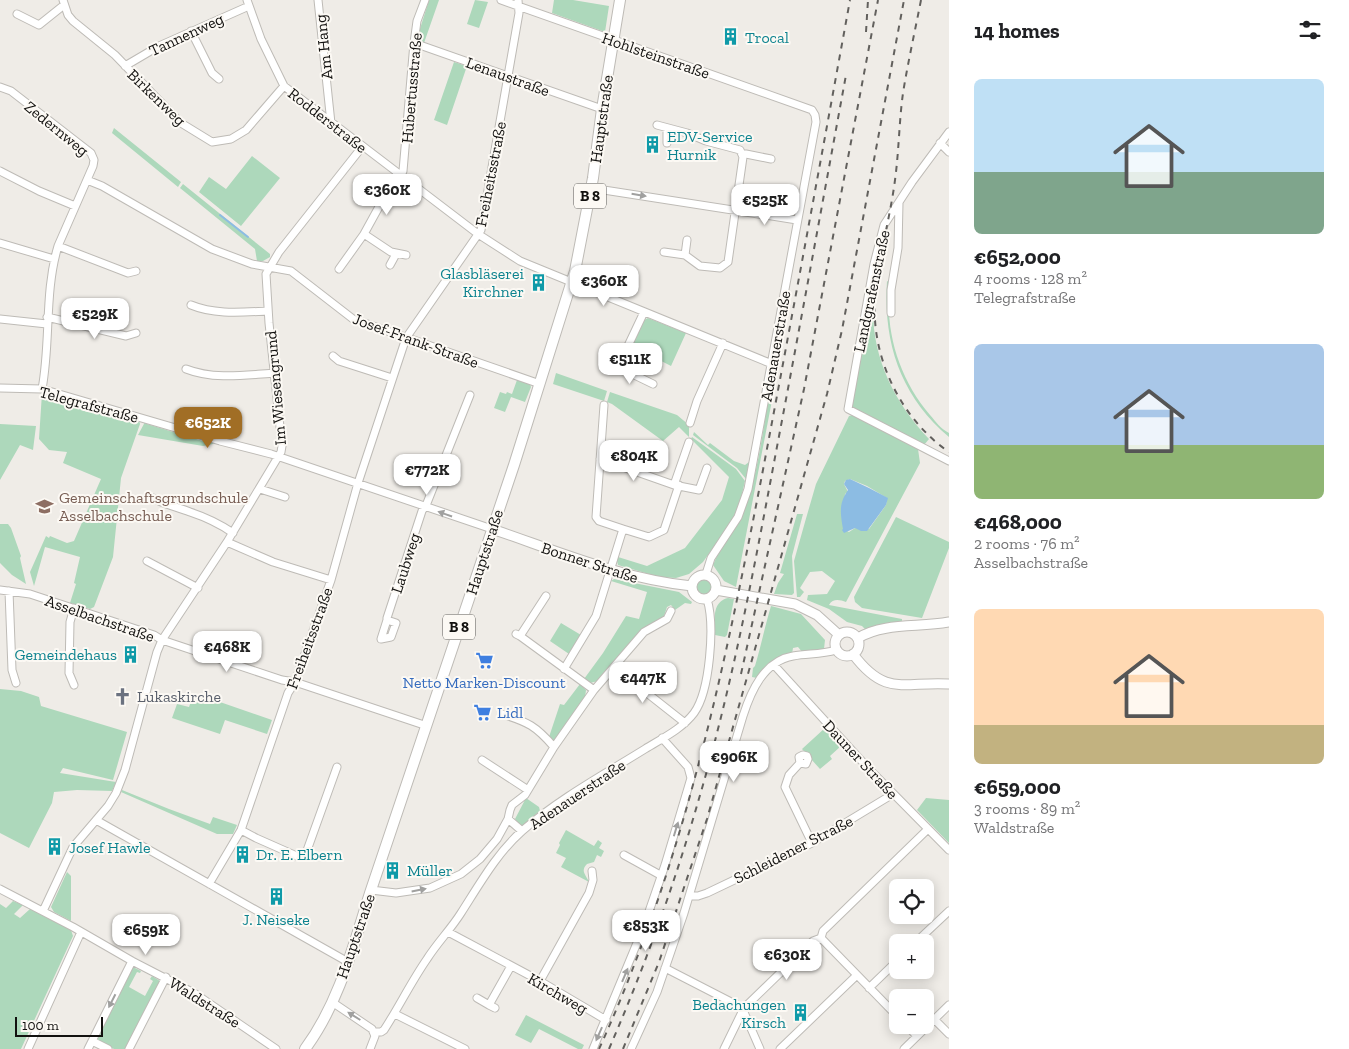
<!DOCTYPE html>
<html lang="en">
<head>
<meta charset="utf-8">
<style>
	:root { --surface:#fff; --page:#f2f2f2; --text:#202124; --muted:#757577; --accent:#a16e25 }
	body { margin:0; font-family:"Zilla Slab",serif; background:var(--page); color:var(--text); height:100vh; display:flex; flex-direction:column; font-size:19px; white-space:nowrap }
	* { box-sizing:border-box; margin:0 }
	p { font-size:16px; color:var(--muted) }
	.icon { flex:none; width:28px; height:28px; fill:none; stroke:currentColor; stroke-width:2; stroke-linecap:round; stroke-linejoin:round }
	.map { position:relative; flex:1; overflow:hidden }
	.sheet { display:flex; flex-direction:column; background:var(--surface); width:400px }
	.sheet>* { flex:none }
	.fabs { position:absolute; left:889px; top:879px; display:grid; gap:10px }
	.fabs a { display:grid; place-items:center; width:45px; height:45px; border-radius:8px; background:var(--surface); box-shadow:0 2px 12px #0003; font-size:25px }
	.scale { position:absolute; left:15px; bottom:12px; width:88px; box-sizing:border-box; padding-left:5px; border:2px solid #12110f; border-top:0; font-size:14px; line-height:18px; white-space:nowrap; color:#12110f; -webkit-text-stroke:4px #fcf9f4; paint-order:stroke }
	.price { position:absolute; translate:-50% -42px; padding:0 11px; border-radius:10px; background:#fff; color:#222; font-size:16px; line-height:32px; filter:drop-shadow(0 1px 2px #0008) }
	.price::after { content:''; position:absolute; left:50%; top:30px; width:15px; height:11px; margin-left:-8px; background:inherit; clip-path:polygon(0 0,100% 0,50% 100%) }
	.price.on { background:var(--accent); color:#fff }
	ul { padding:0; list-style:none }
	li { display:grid; align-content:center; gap:10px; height:265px; padding:0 25px }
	li span { display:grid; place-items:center; height:155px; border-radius:8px; color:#555 }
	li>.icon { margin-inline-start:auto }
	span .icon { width:90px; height:90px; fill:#fffc; stroke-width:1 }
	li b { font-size:21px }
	h2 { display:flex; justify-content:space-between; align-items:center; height:60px; padding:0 25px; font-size:21px }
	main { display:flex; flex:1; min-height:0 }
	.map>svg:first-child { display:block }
	.green { fill:#add8bb; fill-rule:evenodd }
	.water { fill:#8cbce3 }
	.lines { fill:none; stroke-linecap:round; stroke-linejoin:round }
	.stream { stroke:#8cbce3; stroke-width:2 }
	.street-casing { stroke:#bebbb6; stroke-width:9 }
	.secondary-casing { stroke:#bebbb6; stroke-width:11 }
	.primary-casing { stroke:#bebbb6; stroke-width:12 }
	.street { stroke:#fff; stroke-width:7 }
	.secondary { stroke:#fff; stroke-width:9 }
	.primary { stroke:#fff; stroke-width:10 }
	.rail { stroke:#62605d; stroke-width:2; stroke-dasharray:6 6; stroke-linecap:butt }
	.oneway { fill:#a0a09f }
	.labels { text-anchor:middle; stroke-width:4; stroke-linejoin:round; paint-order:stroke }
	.shield { fill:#fcf9f4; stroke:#585754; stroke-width:1 }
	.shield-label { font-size:15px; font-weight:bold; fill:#12110f }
	.street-label { font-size:16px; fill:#12110f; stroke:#fcf9f4 }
	.culture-label { font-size:16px; fill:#0d838f; stroke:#fcf9f4; text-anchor:start }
	.education-label { font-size:16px; fill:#785e54; stroke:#fcf9f4; text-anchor:start }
	.shop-label { font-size:16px; fill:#366cbe; stroke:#fcf9f4 }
	.worship-label { font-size:16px; fill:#5b616d; stroke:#fcf9f4; text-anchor:start }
</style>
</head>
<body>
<main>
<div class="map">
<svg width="949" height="1049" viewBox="0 0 949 1049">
	<rect width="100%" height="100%" fill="#efece7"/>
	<!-- green -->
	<path class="green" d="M429 0H439L424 43 419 38V32Z
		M475 0 488 2 479 28 467 24Z
		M554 0H573L609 6 605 32 552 13Z
		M454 62 467 66 447 125 434 120Z
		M114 128 181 182 178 187 112 133Z
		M252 156 280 178 241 226 199 192 209 177 226 189Z
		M183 184 270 254V257L263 261H257L255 249 180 188Z
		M887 281 890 283C884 330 899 379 930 415 936 422 941 429 949 433V437C901 396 883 344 887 281Z
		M869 308 873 310C873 360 895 403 929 439L924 445 855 411 852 405Z
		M648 318 686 333 671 366 632 346 644 320Z
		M556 373 607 391 604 401 553 384Z
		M517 380 530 384 531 387 525 402 511 397 505 412 494 408 500 392 506 394 507 392 512 394Z
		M770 389 774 390 736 587 724 581 713 565C721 544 738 529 745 507 759 470 763 428 770 389Z
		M610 392 677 415 689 425V437L679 427 663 441 612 404 607 402Z
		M42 393 69 400 68 404 74 406 76 402 139 420 140 424 121 478 113 557 94 607 90 609 70 603 76 584 74 583 80 557 45 547 34 586 30 572 46 536 49 538 50 536 67 543 74 541 101 479 63 463 67 452 49 450 39 439Z
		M853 415 918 449 920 463 846 602C840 600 833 598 829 605L902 619V623L876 626 865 629 862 626 847 622 829 609 807 600 808 595 827 594 835 581 822 571 810 572 800 588 804 592 800 597H797L794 561 805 522 816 484 849 416ZM850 479 867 486 887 498 886 505 869 529 855 528 849 532 843 529 845 494 848 492 844 484 845 481Z
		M145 422 147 424 206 442 210 440 215 442 213 444 203 446 138 435Z
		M0 424 36 426 33 450 20 445 0 480Z
		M694 432 708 445 710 443 734 461 745 465 749 462 746 479 737 468 693 435Z
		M692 437 736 469 745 481 740 503 732 521 703 562 689 574 676 578 659 577 618 565 617 561 618 557 647 566 685 548 722 500 729 477 691 439Z
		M797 514H803L792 556 794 593 792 595 774 594 778 583 784 574 780 573Z
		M896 517 949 542V548L922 618 862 608 855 602 854 597Z
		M0 524H8L11 528 21 556 20 558 26 584 12 575 0 563Z
		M695 587a9 9 0 1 1 18 0a9 9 0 1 1-18 0Z
		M614 579 679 592 692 602 691 604 685 603 675 610 671 605 667 607 663 619 641 632 598 681 590 683 584 679 603 653 626 616 639 619 647 592 611 581Z
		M728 598 734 599 727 635 725 637 715 635C715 621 711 602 728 598Z
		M771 606 801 614 825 640 824 649 803 653 798 647 793 648 792 654 757 678 752 677 753 668 755 666C761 646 765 626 771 606Z
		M561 623 581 635 569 654 550 641Z
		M580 684 586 690 585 698 562 729V732L554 742 552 741 549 737 560 704 564 705Z
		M0 689 21 691 39 697 41 706 127 732 113 780 63 768 60 773 116 782 112 791 77 790 54 792 52 803 29 848 0 833Z
		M194 693 272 720 267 734 225 720 220 734 172 718 177 704 189 707Z
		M825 728 841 746 830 756 832 759 820 769 802 749Z
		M122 790 169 809 210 824 213 817 237 825 233 834H217L121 792Z
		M526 798 539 807 540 811 522 826H520L515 819Z
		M926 798 949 800V843L917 810Z
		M566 830 594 846 598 840 602 843 599 848 604 851 601 857 597 855 594 862 587 864C580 871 586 875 589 882L561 867 566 858 556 853 560 845 559 843Z
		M67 872 71 876V921L54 912 51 907Z
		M13 901 23 905 14 914 20 918 30 909 71 930 73 936 21 1049H0V904L6 908Z
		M133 967 141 971 140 973 137 972 129 987 145 996 153 981 150 979 152 976 160 981 126 1049H114L97 1039Z
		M526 1015 584 1045 582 1049H578L539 1029 531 1043 515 1035Z"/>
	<!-- water -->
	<path class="water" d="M850 479 869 488 888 498 886 505 867 531H861L855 528 844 533 842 530 843 529C840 512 839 503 848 490L844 484 846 480Z"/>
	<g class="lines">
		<!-- stream -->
		<path class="stream" d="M220 215 248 237"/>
		<defs>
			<path id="street" d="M63 0 68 15 73 21 115 55 173 115 181 123 212 142 231 139 246 130 284 86
				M247 0 261 39 284 86 478 234 520 261 772 364
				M318 0 331 123
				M501 0 812 110 815 115 816 122 748 489 738 517 711 558 706 574
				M17 14 39 25 64 5
				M191 31 212 73 219 79
				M414 43 602 109
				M125 66 159 46 249 6
				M0 87 11 91 91 153 94 160 93 166 58 246C44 293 51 341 42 389
				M657 125 687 133 706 141 740 150 743 157 728 262 720 268 700 266 685 255 664 252
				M949 132 912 182 884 225 874 264 848 409 949 461
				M667 143V128
				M940 143 949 152
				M743 154H746L771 159
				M0 171 39 191 75 206
				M397 174 364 234 391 252 406 255
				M401 176 403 171 414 43 417 21 425 0
				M87 180 102 186 212 249 252 264 291 271 353 319 540 384
				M591 188 797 220
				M0 243 54 259
				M58 246 128 273 136 271
				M685 255 687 240
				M390 265 396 254
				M339 269 364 234
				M191 305C215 315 243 312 268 311
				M644 312 618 367 653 384
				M891 313V290L898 248 899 203
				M47 317 126 336 136 333
				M0 319 47 324
				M333 356 339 361 392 378
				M186 369C214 380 246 375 275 373
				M0 388 42 389 220 441 271 454 492 529
				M690 423 697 401 723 343
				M689 442 674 485 699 490 707 468
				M600 459 674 485
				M260 489 285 497
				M153 498C165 505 178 507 190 512 205 517 220 524 233 533
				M623 529 649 537 664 530 679 485
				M227 542 273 562 331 580
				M147 561 198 588
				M0 590 30 594 154 635 162 640 282 680 295 682 427 726
				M9 591 12 670 16 683
				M387 620 396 623 391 637 381 639 387 620V618L422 511 427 503 470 395
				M516 634 520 636 594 690
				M520 636 546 596
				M774 665 869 769 949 850
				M614 667 685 723
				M564 669 596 616 623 529 599 521 596 517 604 405
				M74 685 69 673 70 622 74 608
				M502 714C528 722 536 726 554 747
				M482 760 528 790
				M800 763 806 764 808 759 807 756 803 755 799 757 800 763 789 775 785 787 812 843
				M508 819 522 831
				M96 820 348 962
				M241 830 256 838 299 857 305 856 337 767
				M624 855 662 876
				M209 884 241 830 288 693 295 682 331 580 358 483 406 338 481 230 519 13 518 0
				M0 889 73 927 132 961 194 993 276 1049
				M371 890 396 893 430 888 461 874 480 859 497 839 508 819 510 810 512 805 525 795 554 747 594 690 644 632 667 619 671 611
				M690 896H698L707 893 812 843 893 794
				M43 911 73 847 108 806 116 793 125 770 157 652 162 640 227 542 281 452 282 446 269 323 266 274 279 252 362 147
				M448 932 540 981 606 1020
				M821 938 823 931 928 829
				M821 938 898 1017
				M916 942 949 911
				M665 968 737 1005 743 1010 760 1049
				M540 981 589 893 593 880 592 871
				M869 988 898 960
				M477 998 489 1005
				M332 1002 372 1029 375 1036 370 1049
				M495 1008 489 1005 511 966
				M395 1014 465 1049
				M934 1019 949 1034
				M906 1025 917 1036
				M374 1032H381L384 1030C399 1007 411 982 427 959 437 943 451 929 461 913 479 885 497 853 522 831 559 799 603 775 645 749 661 739 682 729 694 713 710 691 715 625 707 599
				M92 1041 108 1049
				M28 1049 81 932
				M88 1049 132 961
				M129 1049 166 977
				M593 1049 644 926 665 865 691 778 688 767 662 738
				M631 1049 657 992 684 913 743 716C751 691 764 661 793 656 808 653 820 655 836 650
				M724 1049 744 1008 813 941 821 938
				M780 1049 857 975
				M904 1049 949 1005"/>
			<path id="secondary" d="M492 529C557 551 622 579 692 586
				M692 587a12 12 0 1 1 24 0a12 12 0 1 1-24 0Z
				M716 590 795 604 817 615 838 634
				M835 644a12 12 0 1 1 24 0a12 12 0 1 1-24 0Z
				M858 638C885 622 919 628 949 622
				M853 654C886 698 904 681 949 684"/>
			<path id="primary" d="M305 1049C339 1003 353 947 370 893L514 465 575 271 593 178 602 109 620 0"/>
		</defs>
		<!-- street casing -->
		<use href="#street" class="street-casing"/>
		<!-- secondary casing -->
		<use href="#secondary" class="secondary-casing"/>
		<!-- primary casing -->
		<use href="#primary" class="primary-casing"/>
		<!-- street -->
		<use href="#street" class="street"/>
		<!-- secondary -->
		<use href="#secondary" class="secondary"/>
		<!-- primary -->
		<use href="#primary" class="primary"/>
		<!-- rail -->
		<path class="rail" d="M921 0C915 31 908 62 903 93 899 122 899 151 895 180 890 219 878 259 875 299 871 358 901 419 949 452
			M866 32 868 0
			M741 674 804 389 878 0
			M599 1049C617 1010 633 969 648 928 701 781 732 629 762 475 792 317 821 159 850 0
			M609 1049C644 968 674 886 698 802 732 687 754 569 776 452 800 326 823 200 846 75
			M623 1049 659 962 707 819 827 394 842 330 904 0"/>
	</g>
	<!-- one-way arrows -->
	<defs><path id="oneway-solid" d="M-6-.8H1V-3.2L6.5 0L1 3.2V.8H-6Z" transform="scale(1.25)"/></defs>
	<g class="oneway">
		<use href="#oneway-solid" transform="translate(639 195) rotate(9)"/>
		<use href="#oneway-solid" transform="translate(445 514) rotate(-161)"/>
		<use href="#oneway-solid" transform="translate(676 829) rotate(-73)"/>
		<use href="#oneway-solid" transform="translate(419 890) rotate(-11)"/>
		<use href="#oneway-solid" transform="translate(625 975) rotate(-67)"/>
		<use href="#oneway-solid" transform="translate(112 1001) rotate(117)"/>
		<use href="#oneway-solid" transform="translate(354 1016) rotate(-148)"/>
		<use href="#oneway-solid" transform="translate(599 1034) rotate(114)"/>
	</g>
	<!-- icons -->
	<defs>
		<symbol id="building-bare" viewBox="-9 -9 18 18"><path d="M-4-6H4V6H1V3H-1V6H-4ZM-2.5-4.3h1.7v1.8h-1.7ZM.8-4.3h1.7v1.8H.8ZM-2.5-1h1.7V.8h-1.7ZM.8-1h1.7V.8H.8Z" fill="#0f9aa8" stroke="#fcf9f4" stroke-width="2.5" paint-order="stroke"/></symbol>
		<symbol id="school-bare" viewBox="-9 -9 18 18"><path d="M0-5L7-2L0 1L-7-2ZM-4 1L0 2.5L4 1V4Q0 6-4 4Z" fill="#8d6e63" stroke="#fcf9f4" stroke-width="2.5" paint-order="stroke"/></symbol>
		<symbol id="supermarket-bare" viewBox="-9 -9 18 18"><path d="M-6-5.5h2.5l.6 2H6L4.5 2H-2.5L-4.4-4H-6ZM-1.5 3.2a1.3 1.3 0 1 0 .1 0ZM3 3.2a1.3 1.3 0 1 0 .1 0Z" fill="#3f7fe0" stroke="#fcf9f4" stroke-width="2.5" paint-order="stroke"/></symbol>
		<symbol id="church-bare" viewBox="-9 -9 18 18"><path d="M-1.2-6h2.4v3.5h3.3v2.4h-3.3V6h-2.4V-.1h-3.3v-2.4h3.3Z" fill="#6b7280" stroke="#fcf9f4" stroke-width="2.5" paint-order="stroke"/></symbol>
	</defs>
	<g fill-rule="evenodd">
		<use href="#building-bare" x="718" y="24" width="25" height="25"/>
		<use href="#building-bare" x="640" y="132" width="25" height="25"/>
		<use href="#building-bare" x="526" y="270" width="25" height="25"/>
		<use href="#school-bare" x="32" y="494" width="25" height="25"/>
		<use href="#building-bare" x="118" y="642" width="25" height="25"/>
		<use href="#supermarket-bare" x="472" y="648" width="25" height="25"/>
		<use href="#church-bare" x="110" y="684" width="25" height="25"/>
		<use href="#supermarket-bare" x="470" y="700" width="25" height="25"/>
		<use href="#building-bare" x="42" y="834" width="25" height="25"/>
		<use href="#building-bare" x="230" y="842" width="25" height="25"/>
		<use href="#building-bare" x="380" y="858" width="25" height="25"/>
		<use href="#building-bare" x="264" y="884" width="25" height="25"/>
		<use href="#building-bare" x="788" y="1000" width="25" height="25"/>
	</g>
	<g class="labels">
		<!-- shield labels -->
		<g class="shield">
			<rect x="574" y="183.5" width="32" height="25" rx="4"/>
			<rect x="443" y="614.5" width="32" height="25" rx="4"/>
		</g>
		<g class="shield-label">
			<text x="590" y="201">B 8</text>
			<text x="459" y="632">B 8</text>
		</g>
		<!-- street labels -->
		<g class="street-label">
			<text transform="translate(186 34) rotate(-25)" y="6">Tannenweg</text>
			<text transform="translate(323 47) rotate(-96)" y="6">Am Hang</text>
			<text transform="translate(656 55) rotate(19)" y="6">Hohlsteinstraße</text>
			<text transform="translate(508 76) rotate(20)" y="6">Lenaustraße</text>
			<text transform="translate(411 88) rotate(-85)" y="6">Hubertusstraße</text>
			<text transform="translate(157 97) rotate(44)" y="6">Birkenweg</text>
			<text transform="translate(601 119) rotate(-82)" y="6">Hauptstraße</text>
			<text transform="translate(328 120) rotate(38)" y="6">Rodderstraße</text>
			<text transform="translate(57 128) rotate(39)" y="6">Zedernweg</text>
			<text transform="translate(490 174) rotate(-79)" y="6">Freiheitsstraße</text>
			<text transform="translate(871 291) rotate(-78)" y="6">Landgrafenstraße</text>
			<text transform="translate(416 340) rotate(20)" y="6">Josef-Frank-Straße</text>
			<text transform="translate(775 346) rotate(-80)" y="6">Adenauerstraße</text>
			<text transform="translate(275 388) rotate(-95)" y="6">Im Wiesengrund</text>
			<text transform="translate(89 404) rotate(15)" y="6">Telegrafstraße</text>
			<text transform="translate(484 552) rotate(-72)" y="6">Hauptstraße</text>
			<text transform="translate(590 562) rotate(18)" y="6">Bonner Straße</text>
			<text transform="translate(405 563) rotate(-72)" y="6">Laubweg</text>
			<text transform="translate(100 618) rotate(19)" y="6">Asselbachstraße</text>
			<text transform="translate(309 638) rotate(-70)" y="6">Freiheitsstraße</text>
			<text transform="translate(861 759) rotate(47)" y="6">Dauner Straße</text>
			<text transform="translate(577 794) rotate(-34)" y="6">Adenauerstraße</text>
			<text transform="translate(793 849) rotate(-27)" y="6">Schleidener Straße</text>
			<text transform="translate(355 936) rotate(-71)" y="6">Hauptstraße</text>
			<text transform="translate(558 993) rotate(30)" y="6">Kirchweg</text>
			<text transform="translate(205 1002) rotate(32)" y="6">Waldstraße</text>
		</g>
		<!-- culture labels -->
		<g class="culture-label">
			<text x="745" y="43">Trocal</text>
			<text x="667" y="142">EDV-Service<tspan x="667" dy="18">Hurnik</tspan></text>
			<text x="524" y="279" text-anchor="end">Glasbläserei<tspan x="524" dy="18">Kirchner</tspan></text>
			<text x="117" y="660" text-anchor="end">Gemeindehaus</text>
			<text x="69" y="853">Josef Hawle</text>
			<text x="256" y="860">Dr. E. Elbern</text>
			<text x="407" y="876">Müller</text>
			<text x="276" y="925" text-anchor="middle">J. Neiseke</text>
			<text x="786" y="1010" text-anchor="end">Bedachungen<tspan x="786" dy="18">Kirsch</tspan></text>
		</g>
		<!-- education labels -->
		<g class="education-label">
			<text x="59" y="503">Gemeinschaftsgrundschule<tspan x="59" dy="18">Asselbachschule</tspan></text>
		</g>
		<!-- shop labels -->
		<g class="shop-label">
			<text x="484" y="688">Netto Marken-Discount</text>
			<text x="497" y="718" text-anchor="start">Lidl</text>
		</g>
		<!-- worship labels -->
		<g class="worship-label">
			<text x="137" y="702">Lukaskirche</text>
		</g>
	</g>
</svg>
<div class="fabs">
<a><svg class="icon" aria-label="locate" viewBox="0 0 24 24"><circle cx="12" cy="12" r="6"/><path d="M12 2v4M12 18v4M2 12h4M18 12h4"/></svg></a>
<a>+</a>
<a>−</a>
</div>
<div class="scale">100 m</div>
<b class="price" style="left:387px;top:216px">€360K</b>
<b class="price" style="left:765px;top:226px">€525K</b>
<b class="price" style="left:604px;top:307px">€360K</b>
<b class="price" style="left:95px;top:340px">€529K</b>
<b class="price" style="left:630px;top:385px">€511K</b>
<b class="price on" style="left:208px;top:449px">€652K</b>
<b class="price" style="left:634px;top:482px">€804K</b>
<b class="price" style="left:427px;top:496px">€772K</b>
<b class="price" style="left:227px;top:673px">€468K</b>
<b class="price" style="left:643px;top:704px">€447K</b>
<b class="price" style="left:734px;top:783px">€906K</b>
<b class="price" style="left:646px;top:952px">€853K</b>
<b class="price" style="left:146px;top:956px">€659K</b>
<b class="price" style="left:787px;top:981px">€630K</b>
</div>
<section class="sheet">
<h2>14 homes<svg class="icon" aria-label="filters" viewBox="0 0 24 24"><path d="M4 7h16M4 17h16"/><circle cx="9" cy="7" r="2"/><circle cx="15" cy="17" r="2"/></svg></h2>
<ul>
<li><span style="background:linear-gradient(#bfe0f5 60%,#7fa58c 0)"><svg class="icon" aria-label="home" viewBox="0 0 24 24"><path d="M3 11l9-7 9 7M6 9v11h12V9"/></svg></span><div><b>€652,000</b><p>4 rooms · 128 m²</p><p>Telegrafstraße</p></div></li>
<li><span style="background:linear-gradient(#a9c7e8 65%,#8fb573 0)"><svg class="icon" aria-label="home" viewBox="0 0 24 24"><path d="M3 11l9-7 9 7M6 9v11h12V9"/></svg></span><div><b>€468,000</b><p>2 rooms · 76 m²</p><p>Asselbachstraße</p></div></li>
<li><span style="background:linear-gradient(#ffd9b3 75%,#c2b280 0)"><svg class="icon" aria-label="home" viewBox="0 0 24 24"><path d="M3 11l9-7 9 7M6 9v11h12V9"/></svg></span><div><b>€659,000</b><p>3 rooms · 89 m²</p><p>Waldstraße</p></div></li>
</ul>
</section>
</main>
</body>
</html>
